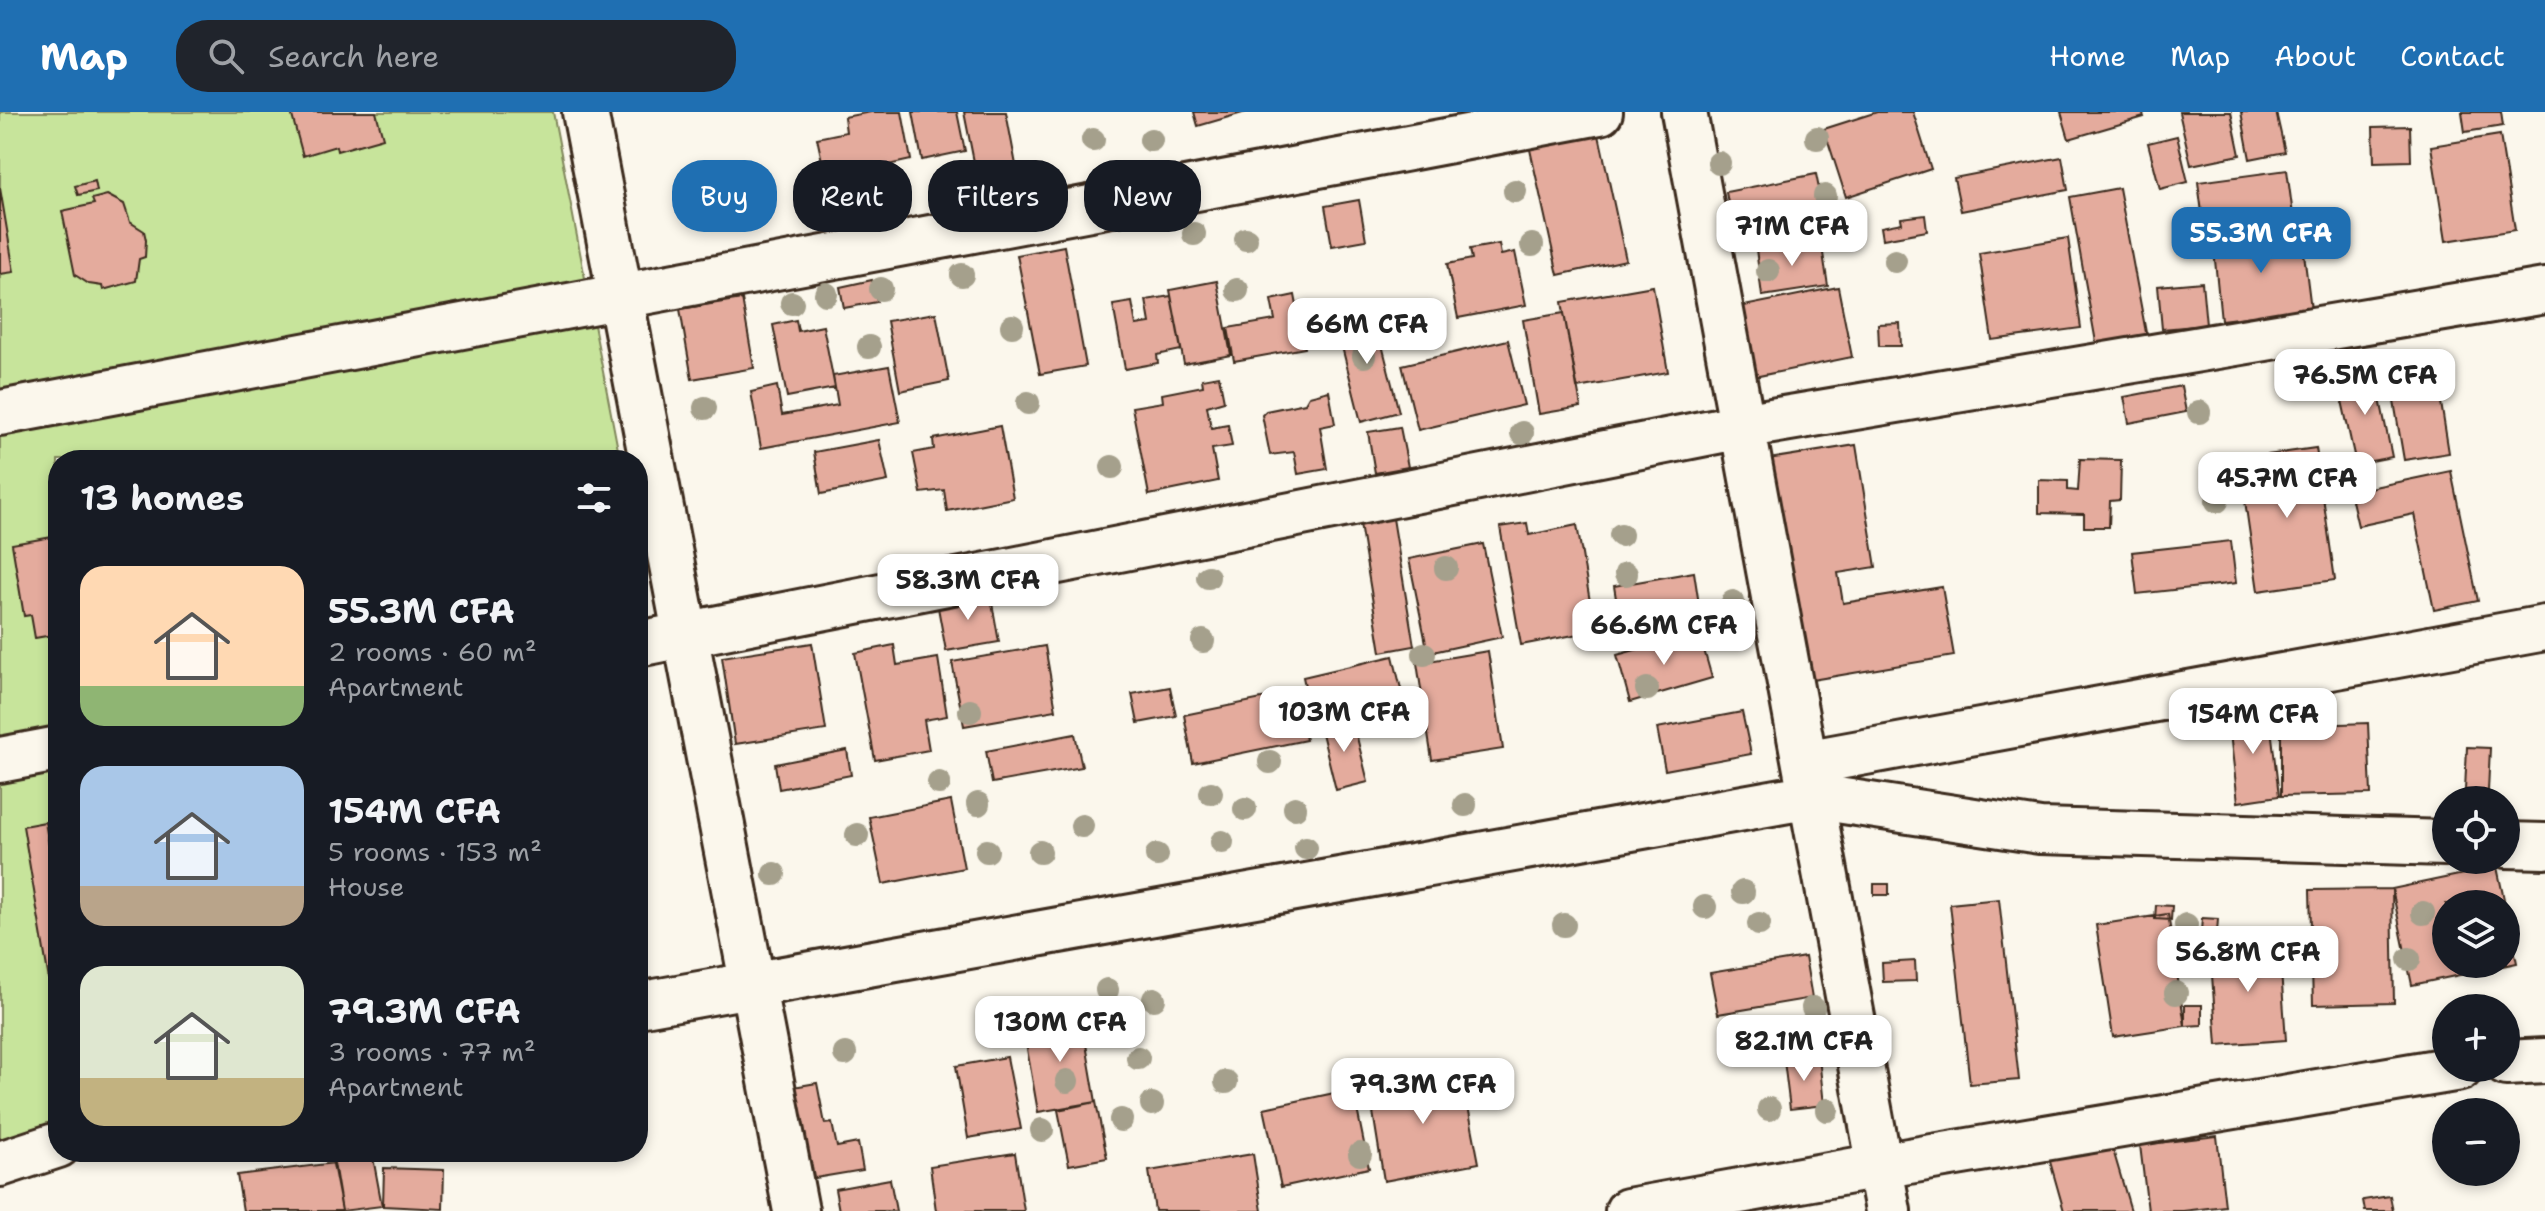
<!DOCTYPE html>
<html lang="en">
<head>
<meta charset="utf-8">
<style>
	:root { --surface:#171b24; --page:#20242c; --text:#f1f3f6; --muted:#9ea1a6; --accent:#1f6fb2 }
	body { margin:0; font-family:"Shantell Sans",sans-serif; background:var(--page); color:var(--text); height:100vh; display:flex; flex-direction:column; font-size:30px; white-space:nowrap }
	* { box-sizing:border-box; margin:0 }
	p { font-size:26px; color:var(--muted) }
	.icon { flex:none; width:44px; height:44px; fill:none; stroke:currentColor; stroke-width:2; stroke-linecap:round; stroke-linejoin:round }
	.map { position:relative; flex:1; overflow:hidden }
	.side { position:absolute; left:48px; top:338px; width:600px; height:712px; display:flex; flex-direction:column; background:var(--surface); border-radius:32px; box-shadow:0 4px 12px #0003 }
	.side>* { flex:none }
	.banner { position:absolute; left:672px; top:48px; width:760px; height:72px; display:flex; gap:16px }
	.fabs { position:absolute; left:2432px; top:674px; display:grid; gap:16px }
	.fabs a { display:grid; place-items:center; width:88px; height:88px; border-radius:50%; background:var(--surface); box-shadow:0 4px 12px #0003; font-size:40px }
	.price { position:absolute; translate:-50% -68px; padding:0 18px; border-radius:16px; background:#fff; color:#222; font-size:26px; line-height:52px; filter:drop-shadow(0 2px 4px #0008) }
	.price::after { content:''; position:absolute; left:50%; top:48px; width:24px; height:18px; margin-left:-12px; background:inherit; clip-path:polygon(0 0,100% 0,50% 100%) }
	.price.on { background:var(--accent); color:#fff }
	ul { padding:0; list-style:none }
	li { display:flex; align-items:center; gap:24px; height:200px; padding:0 32px }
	li span { display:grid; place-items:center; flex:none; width:224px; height:160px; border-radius:24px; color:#555 }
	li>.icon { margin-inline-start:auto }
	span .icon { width:96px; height:96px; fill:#fffc; stroke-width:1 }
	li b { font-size:34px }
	h2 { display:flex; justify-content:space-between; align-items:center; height:96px; padding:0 32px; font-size:34px }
	.chip { padding:0 28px; border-radius:32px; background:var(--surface); box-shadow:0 4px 12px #0003; font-size:28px; line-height:72px }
	.chip.on { background:var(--accent); color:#fff }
	header { display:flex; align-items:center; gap:48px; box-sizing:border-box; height:112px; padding:0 40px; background:var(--accent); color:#fff }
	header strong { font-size:38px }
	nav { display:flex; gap:44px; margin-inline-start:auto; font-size:28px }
	.search { width:560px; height:72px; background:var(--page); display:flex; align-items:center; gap:20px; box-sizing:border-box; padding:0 28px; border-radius:32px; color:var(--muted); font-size:30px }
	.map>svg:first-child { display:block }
	.green { fill:#c7e49b; stroke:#81875c; stroke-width:2 }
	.building { fill:#e4ab9d; stroke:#3b2a1e; stroke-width:2 }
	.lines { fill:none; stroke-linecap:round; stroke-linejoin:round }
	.minor-casing { stroke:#3b2a1e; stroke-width:50 }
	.minor { stroke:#fbf7ec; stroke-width:44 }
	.tree { fill:#a5a08c }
</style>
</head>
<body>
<header>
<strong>Map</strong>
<div class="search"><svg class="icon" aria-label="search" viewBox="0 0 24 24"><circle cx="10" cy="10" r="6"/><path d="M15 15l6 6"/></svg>Search here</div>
<nav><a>Home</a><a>Map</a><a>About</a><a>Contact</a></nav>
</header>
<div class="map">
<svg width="2545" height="1099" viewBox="0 0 2545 1099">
	<rect width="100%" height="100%" fill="#fbf7ec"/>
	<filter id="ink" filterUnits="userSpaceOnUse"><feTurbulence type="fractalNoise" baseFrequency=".0125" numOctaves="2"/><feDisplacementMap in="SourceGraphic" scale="16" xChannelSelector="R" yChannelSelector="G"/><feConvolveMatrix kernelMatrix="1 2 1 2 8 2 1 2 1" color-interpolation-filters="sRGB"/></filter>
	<g filter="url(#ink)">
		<!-- green -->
		<path class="green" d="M0 0H553L620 348H58V1009L0 1029Z"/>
		<!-- building -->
		<path class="building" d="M291 0H376L383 26 337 39 336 34 303 44Z
			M871 0H902L911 48 879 55 880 60 855 65 853 53 824 58 817 26 846 20 844 5Z
			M913 0H957L965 39 922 48Z
			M964 0H1006L1016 53 976 60Z
			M1194 0H1246L1198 14Z
			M1877 0H1913L1931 57 1846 85 1824 17Z
			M2061 0H2142L2144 5 2069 27Z
			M2179 0H2231L2240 43 2191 53Z
			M2241 0H2276L2285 40 2250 47Z
			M2462 0H2501L2503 14 2465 20Z
			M1596 9 1626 148 1558 163 1527 24Z
			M2410 14 2411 49 2374 50 2373 15Z
			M2500 23 2515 118 2446 129 2431 34Z
			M2177 24 2188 70 2160 77 2148 31Z
			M2062 45 2068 78 1961 99 1954 66Z
			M853 53 862 109 830 115 821 59Z
			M2287 58 2293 103 2204 116 2198 70Z
			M1816 62 1826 112 1735 131 1726 80Z
			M95 69 97 79 78 83 75 74Z
			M0 76 14 160 0 162Z
			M2119 76 2147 226 2097 236 2070 85Z
			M107 83 124 92 130 110 144 119 146 128 145 145 139 147 136 169 103 178 102 174 89 172 75 163 62 99 94 92 92 87Z
			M1359 88 1366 128 1332 134 1325 94Z
			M1925 103 1927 119 1883 127 1881 115 1902 111 1901 106Z
			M2301 118 2311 197 2221 208 2213 128Z
			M2068 126 2081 216 1992 228 1979 141Z
			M1821 128 1828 174 1762 184 1756 137Z
			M1499 132 1501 143 1515 140 1526 193 1458 206 1447 152 1472 147 1470 137Z
			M1064 134 1086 254 1040 262 1017 143Z
			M872 168 877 190 844 196 840 175Z
			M1217 169 1231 243 1184 252 1170 178Z
			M2202 170 2206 213 2162 217 2158 174Z
			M1653 174 1668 260 1577 276 1562 190Z
			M1838 175 1852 245 1754 265 1739 195Z
			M1295 183 1305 236 1234 249 1228 216 1275 208 1271 188Z
			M1171 184 1181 238 1157 243 1158 251 1125 257 1113 193 1132 190 1136 213 1150 211 1146 188Z
			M742 187 754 256 692 267 680 197Z
			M1373 197 1399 300 1361 310 1335 207Z
			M936 201 949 269 900 279 887 209Z
			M1564 201 1581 295 1539 302 1523 208Z
			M796 208 798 219 823 214 835 276 787 285 773 213Z
			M1900 211 1901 234H1879L1878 212Z
			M1508 228 1524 293 1418 318 1402 253Z
			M2435 253 2449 341 2404 348 2389 260Z
			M889 254 900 310 761 336 751 280 777 274 782 303 838 293 833 264Z
			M2374 258 2392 345 2356 352 2337 266Z
			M1219 264 1224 289 1207 294 1211 316 1228 313 1232 334 1212 337 1218 369 1149 383 1132 295 1163 290 1162 282 1203 274 1202 267Z
			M2181 274 2186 300 2129 311 2124 285Z
			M1329 279 1335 312 1320 315 1327 357 1298 362 1294 340 1270 343 1262 303 1266 299 1305 291 1309 284Z
			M1000 314 1013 386 947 399 944 378 921 381 913 341 934 337 933 327Z
			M1400 315 1408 355 1375 361 1368 320Z
			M879 328 888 369 821 382 814 340Z
			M1856 333 1876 455 1838 461 1843 491 1942 475 1954 544 1800 570 1762 348Z
			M2316 336 2335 468 2258 479 2239 347Z
			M2080 347 2121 348 2120 388 2110 389 2109 415H2084V402L2039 401V368L2068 369V378L2078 379Z
			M2451 359 2478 489 2434 498 2414 402 2358 414 2350 380Z
			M1390 388 1414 534 1381 540 1357 394Z
			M1527 411 1529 423 1577 413 1595 519 1521 533 1500 415Z
			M58 424V522L35 526 31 503 24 504 12 432Z
			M2231 429 2236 471 2137 482 2132 440Z
			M1483 432 1502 525 1428 541 1409 447Z
			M1694 460 1700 499 1620 512 1614 474Z
			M990 480 999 530 946 539 937 490Z
			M1699 520 1712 566 1630 590 1617 543Z
			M812 531 826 618 735 632 722 545Z
			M894 533 897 553 938 546 947 604 924 608 929 638 875 648 855 541Z
			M1045 534 1056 598 964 614 952 550Z
			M1488 539 1503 637 1432 648 1417 551Z
			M1393 544 1402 581 1311 602 1303 565Z
			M1170 575 1176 604 1138 611 1132 582Z
			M1296 580 1306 628 1193 651 1184 603Z
			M2269 599 2279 684 2238 690 2228 604Z
			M1742 600 1751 642 1665 658 1657 616Z
			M1352 605 1368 670 1336 678 1320 613Z
			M2368 611 2371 682 2281 684V614Z
			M1075 622 1082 655 992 671 986 639Z
			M2467 635 2490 636 2488 679 2465 678Z
			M847 638 851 663 779 677 775 652Z
			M951 689 964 756 883 772 869 705Z
			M45 710 58 787V921L23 714Z
			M2497 755 2505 792H2446V852H2506V798L2517 851 2412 873 2392 777Z
			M1874 772H1889V783H1874Z
			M2392 777 2394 891 2313 893 2310 778Z
			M1999 787 2019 968 1970 972 1950 792Z
			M2156 793 2172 794 2171 808 2155 807Z
			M2168 802 2185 914 2113 925 2096 813Z
			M2202 806 2218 807 2216 834 2200 833Z
			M2279 831 2286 928 2217 933 2210 835Z
			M1805 845 1812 886 1718 902 1710 861Z
			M1915 849 1916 869 1883 870 1882 851Z
			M2185 893H2202V913L2185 914Z
			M1081 903 1096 990 1038 1000 1023 914Z
			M1007 945 1021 1017 968 1026 956 954Z
			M1819 945 1824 993 1790 997 1784 949Z
			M1461 958 1479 1051 1384 1069 1369 975Z
			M817 971 825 1012 832 1011 837 1035 858 1031 863 1058 809 1067 793 975Z
			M1353 977 1369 1056 1281 1075 1264 996Z
			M1096 990 1107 1046 1069 1053 1058 998Z
			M2108 1021 2131 1099H2064L2047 1039Z
			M2217 1024 2225 1094 2183 1099H2148L2140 1033Z
			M372 1040 382 1094 342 1099 332 1047Z
			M1015 1041 1024 1099H936L930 1054Z
			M1253 1042 1262 1099H1155L1149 1059Z
			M334 1051 342 1099H243L237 1063Z
			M384 1056 444 1058 443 1097 383 1094Z
			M890 1067 896 1099H839L835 1077Z
			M2390 1084 2393 1099H2365L2363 1088Z"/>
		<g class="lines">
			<defs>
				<path id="minor" d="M585 0 796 1099
					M1684 0 1888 1099
					M0 301 1600 0
					M638 532 1742 314 2545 179
					M0 648 58 637
					M1805 651 2545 516
					M2506 733 2545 734
					M638 893 1811 684 2040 719 2446 731
					M2506 951 2545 949
					M0 1052 58 1033
					M1628 1099 1879 1054 2460 956"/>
			</defs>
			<!-- minor casing -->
			<use href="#minor" class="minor-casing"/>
			<!-- minor -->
			<use href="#minor" class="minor"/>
		</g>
		<!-- trees -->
		<g class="tree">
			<circle cx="1817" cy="26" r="12"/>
			<circle cx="1093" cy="28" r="12"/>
			<circle cx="1151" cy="28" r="12"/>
			<circle cx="1719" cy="51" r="12"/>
			<circle cx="957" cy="68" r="12"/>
			<circle cx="1515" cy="79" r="12"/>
			<circle cx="1825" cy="84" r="12"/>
			<circle cx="969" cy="91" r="12"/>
			<circle cx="1781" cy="110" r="12"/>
			<circle cx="1194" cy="122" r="12"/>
			<circle cx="1246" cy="127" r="12"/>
			<circle cx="1532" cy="133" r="12"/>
			<circle cx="1895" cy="149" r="12"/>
			<circle cx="1768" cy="159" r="12"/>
			<circle cx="962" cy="163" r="12"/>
			<circle cx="881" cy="177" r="12"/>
			<circle cx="1237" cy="178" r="12"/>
			<circle cx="826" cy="182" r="12"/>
			<circle cx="792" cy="191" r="12"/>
			<circle cx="1012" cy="214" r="12"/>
			<circle cx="869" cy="235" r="12"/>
			<circle cx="1364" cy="244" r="12"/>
			<circle cx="1028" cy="291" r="12"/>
			<circle cx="705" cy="296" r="12"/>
			<circle cx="2199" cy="300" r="12"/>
			<circle cx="1522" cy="321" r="12"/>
			<circle cx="1112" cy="355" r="12"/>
			<circle cx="2253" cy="372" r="12"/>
			<circle cx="2217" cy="389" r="12"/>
			<circle cx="1621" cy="423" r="12"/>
			<circle cx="1446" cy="456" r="12"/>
			<circle cx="1626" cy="462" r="12"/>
			<circle cx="1208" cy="465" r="12"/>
			<circle cx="1733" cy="490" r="12"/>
			<circle cx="1601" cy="524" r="12"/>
			<circle cx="1203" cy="529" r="12"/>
			<circle cx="1424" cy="542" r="12"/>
			<circle cx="1647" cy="577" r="12"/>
			<circle cx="970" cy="599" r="12"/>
			<circle cx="1270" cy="650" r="12"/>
			<circle cx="939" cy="671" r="12"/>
			<circle cx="1211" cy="681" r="12"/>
			<circle cx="978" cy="692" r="12"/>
			<circle cx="1465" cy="693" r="12"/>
			<circle cx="1295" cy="696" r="12"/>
			<circle cx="1245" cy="697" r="12"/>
			<circle cx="1082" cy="714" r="12"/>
			<circle cx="857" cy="723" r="12"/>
			<circle cx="1222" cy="730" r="12"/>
			<circle cx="1306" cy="736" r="12"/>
			<circle cx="987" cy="739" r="12"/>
			<circle cx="1040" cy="740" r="12"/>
			<circle cx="1157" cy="743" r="12"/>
			<circle cx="774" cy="762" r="12"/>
			<circle cx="1743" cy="780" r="12"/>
			<circle cx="1705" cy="795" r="12"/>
			<circle cx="2423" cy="801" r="12"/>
			<circle cx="1759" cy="812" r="12"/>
			<circle cx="1564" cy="813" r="12"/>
			<circle cx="2186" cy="813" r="12"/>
			<circle cx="2279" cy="831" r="12"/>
			<circle cx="2409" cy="847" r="12"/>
			<circle cx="1107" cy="878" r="12"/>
			<circle cx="2176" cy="881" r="12"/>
			<circle cx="1154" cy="887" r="12"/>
			<circle cx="1813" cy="896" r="12"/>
			<circle cx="1036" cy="901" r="12"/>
			<circle cx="1795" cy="924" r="12"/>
			<circle cx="1744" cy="934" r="12"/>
			<circle cx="845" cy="942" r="12"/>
			<circle cx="1138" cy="946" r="12"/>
			<circle cx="1067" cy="969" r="12"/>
			<circle cx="1226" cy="970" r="12"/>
			<circle cx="1152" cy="992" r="12"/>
			<circle cx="1769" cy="997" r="12"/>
			<circle cx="1827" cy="998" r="12"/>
			<circle cx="1121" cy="1008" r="12"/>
			<circle cx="1042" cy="1018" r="12"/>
			<circle cx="1360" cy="1042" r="12"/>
		</g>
	</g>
</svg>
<div class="fabs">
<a><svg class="icon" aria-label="locate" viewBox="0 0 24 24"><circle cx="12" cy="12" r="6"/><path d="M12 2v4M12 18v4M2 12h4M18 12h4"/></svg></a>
<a><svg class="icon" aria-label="layers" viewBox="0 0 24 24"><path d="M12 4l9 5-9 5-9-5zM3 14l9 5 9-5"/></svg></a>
<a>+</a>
<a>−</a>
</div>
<b class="price" style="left:1792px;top:156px">71M CFA</b>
<b class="price on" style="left:2261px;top:163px">55.3M CFA</b>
<b class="price" style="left:1367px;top:254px">66M CFA</b>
<b class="price" style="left:2365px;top:305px">76.5M CFA</b>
<b class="price" style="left:2287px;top:408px">45.7M CFA</b>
<b class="price" style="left:968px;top:510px">58.3M CFA</b>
<b class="price" style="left:1664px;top:555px">66.6M CFA</b>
<b class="price" style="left:1344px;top:642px">103M CFA</b>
<b class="price" style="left:2253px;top:644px">154M CFA</b>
<b class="price" style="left:2248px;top:882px">56.8M CFA</b>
<b class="price" style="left:1060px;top:952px">130M CFA</b>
<b class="price" style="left:1804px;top:971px">82.1M CFA</b>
<b class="price" style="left:1423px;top:1014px">79.3M CFA</b>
<div class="banner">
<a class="chip on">Buy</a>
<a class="chip">Rent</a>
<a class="chip">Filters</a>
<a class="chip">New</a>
</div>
<section class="side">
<h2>13 homes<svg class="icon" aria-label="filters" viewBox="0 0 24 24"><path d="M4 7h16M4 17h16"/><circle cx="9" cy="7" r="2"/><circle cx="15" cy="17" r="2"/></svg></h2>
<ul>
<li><span style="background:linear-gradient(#ffd9b3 75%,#8fb573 0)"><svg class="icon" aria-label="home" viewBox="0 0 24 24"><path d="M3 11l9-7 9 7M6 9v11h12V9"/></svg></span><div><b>55.3M CFA</b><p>2 rooms · 60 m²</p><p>Apartment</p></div></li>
<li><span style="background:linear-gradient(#a9c7e8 75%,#b9a48a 0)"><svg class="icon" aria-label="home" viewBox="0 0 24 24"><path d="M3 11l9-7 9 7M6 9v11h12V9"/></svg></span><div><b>154M CFA</b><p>5 rooms · 153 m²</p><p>House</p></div></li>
<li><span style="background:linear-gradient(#dfe7d0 70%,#c2b280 0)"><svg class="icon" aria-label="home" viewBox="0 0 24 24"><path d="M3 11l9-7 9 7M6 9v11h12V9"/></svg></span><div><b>79.3M CFA</b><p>3 rooms · 77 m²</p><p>Apartment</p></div></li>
</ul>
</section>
</div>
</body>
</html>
